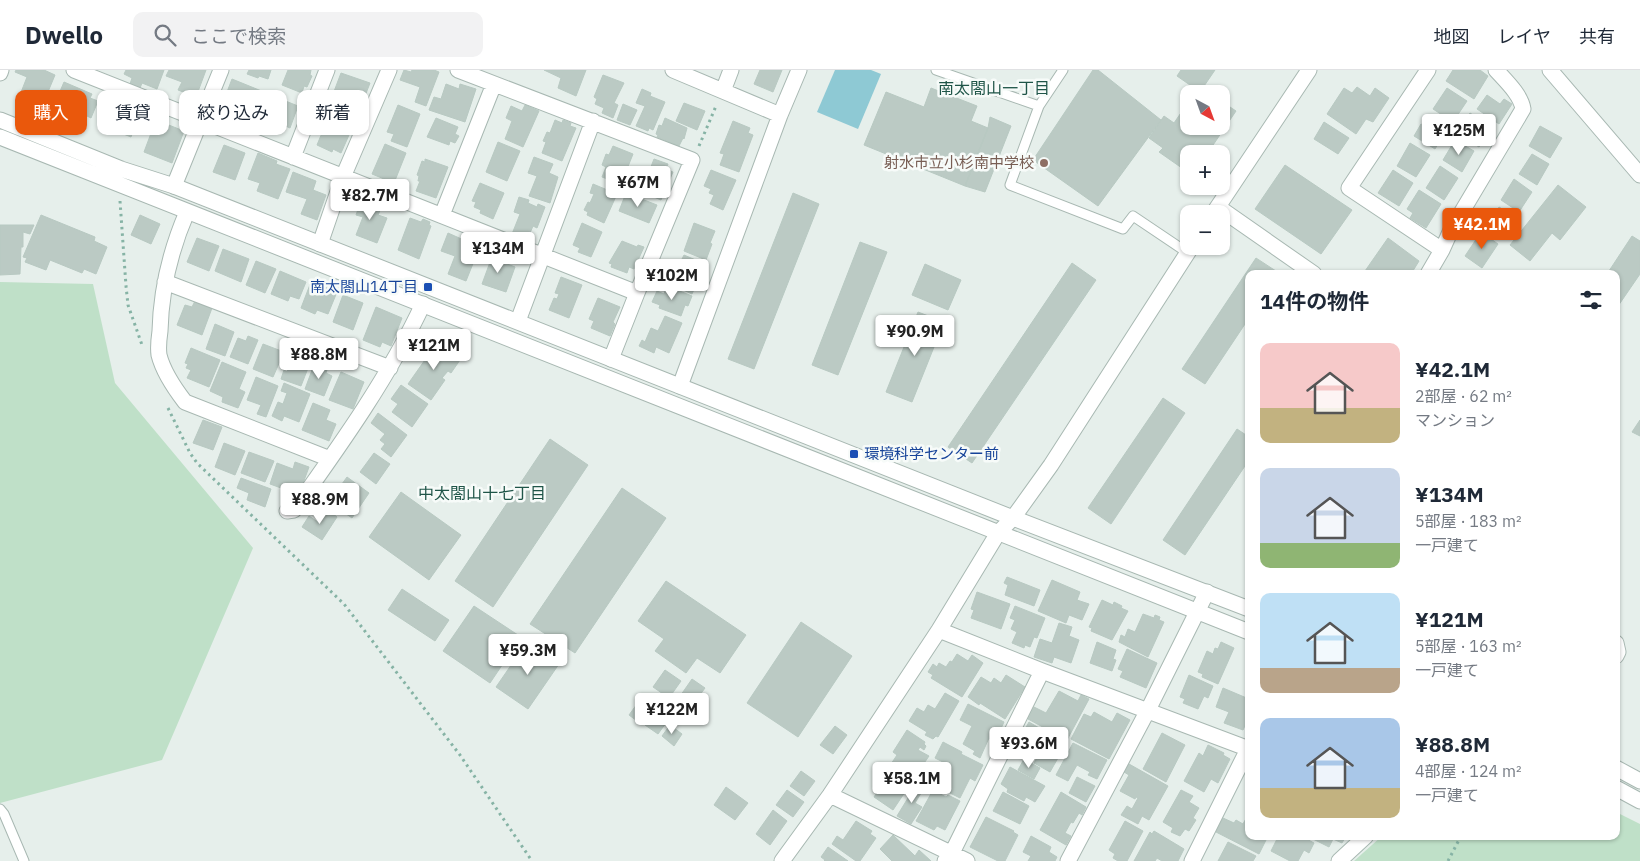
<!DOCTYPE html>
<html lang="ja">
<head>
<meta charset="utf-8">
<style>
	:root { --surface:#fff; --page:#f2f2f3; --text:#1f2937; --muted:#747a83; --line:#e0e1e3; --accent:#ea580c }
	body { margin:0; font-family:"IBM Plex Sans","Noto Sans JP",sans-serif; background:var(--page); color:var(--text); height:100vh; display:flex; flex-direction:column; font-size:19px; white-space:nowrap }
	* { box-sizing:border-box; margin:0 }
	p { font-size:16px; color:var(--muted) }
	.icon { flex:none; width:28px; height:28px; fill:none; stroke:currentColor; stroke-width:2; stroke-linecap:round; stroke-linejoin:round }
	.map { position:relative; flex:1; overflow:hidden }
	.details { position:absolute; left:1245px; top:200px; width:375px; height:570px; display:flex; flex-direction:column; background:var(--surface); border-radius:10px; box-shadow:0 1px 4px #0004 }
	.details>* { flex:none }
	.banner { position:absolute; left:15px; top:20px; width:475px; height:45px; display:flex; gap:10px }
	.needle { width:32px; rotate:139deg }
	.controls { position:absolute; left:1180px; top:15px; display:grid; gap:10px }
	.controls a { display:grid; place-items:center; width:50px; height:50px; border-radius:10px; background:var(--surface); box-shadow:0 1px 4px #0004; font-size:25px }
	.price { position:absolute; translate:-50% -42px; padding:0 11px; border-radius:5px; background:#fff; color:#222; font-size:16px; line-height:32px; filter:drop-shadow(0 1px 2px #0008) }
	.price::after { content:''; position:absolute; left:50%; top:30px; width:15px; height:11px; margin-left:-8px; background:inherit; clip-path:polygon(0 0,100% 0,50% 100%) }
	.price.current { background:var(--accent); color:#fff }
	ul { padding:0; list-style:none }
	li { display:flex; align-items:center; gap:15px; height:125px; padding:0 15px }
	li span { display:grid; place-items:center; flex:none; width:140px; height:100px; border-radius:10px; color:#555 }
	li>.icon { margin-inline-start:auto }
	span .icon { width:60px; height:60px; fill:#fffc; stroke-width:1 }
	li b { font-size:21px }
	h2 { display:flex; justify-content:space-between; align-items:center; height:60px; padding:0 15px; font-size:21px }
	.tag { padding:0 18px; border-radius:10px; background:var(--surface); box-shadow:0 1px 4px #0004; font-size:18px; line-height:45px }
	.tag.current { background:var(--accent); color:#fff }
	header { display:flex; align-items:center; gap:30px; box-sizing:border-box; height:70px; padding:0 25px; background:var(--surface); border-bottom:1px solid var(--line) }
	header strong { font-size:24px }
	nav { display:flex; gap:28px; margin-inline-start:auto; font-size:18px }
	.search { width:350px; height:45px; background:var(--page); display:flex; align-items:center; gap:12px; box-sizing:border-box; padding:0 18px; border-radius:10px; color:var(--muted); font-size:19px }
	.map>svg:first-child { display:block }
	.green { fill:#bfe0c8 }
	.water { fill:#8ec9d4 }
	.building { fill:#bbcac4; stroke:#b8c9c2 }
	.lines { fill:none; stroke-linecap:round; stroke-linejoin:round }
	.service-casing { stroke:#a8b8b2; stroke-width:11 }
	.minor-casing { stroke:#a8b8b2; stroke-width:17 }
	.tertiary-casing { stroke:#a8b8b2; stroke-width:17 }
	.path { stroke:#86b3a5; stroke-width:3; stroke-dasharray:2.5 4; stroke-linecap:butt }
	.service { stroke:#fff; stroke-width:9 }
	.minor { stroke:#fff; stroke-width:15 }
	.tertiary { stroke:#fff; stroke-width:15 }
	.education-dot { fill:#8d6e63; stroke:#f7fbf9; stroke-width:2 }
	.transit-dot { fill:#1a4fb4; stroke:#f7fbf9; stroke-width:2 }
	.labels { text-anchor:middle; stroke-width:5; stroke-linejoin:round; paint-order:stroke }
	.education-label { font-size:15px; fill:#785e54; stroke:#f7fbf9; text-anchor:end }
	.transit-label { font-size:15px; fill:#164399; stroke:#f7fbf9; text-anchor:end }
	.neighbourhood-label { font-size:16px; fill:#1f5548; stroke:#f7fbf9 }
</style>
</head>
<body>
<header>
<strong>Dwello</strong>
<div class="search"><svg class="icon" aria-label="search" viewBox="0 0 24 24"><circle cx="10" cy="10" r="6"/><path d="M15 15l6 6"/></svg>ここで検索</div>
<nav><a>地図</a><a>レイヤ</a><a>共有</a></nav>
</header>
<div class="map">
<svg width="1640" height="791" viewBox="0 0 1640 791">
	<rect width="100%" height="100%" fill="#e6efeb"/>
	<!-- green -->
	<path class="green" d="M0 212 93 214 115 313 253 478 162 690 0 733Z
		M1616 742 1640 754V791H1354L1382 766H1616Z"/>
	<!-- water -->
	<path class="water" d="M835 0H871L881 4 858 59 817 42Z"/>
	<!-- building -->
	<path class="building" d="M16 0H44L55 5 45 29 51 32 46 44 38 42 40 40 18 30 27 7 15 2Z
		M126 0H164L157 19 142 13 140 18 130 14 132 8 124 4Z
		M169 0H206L196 27 178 20 182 12 166 6Z
		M249 0H271L268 9 259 6 258 8 247 4Z
		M288 0H311L310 5 312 6 307 17 304 16 302 23 282 15Z
		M404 0 411 2 412 0H434L439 2 426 36 415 32 420 17 400 10Z
		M544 0H586L576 26 558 18 561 8Z
		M760 0H782L773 22 754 14Z
		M1093 0H1098L1161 50 1098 136 1033 90Z
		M1181 0H1215L1200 22 1177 6Z
		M1453 0H1480L1488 6 1474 29 1446 11Z
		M341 3 370 13 365 26 360 24 356 33 354 32 351 40 330 32Z
		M603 5 624 13 614 33 618 35 613 48 602 43 604 38 595 34 597 29 594 27Z
		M232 9 264 22 253 49 238 43 237 45 218 38 225 21 227 22Z
		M64 12 92 24 90 28 98 31 91 48 83 44 85 42 74 37 73 41 55 33Z
		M446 14 459 19 460 14 476 19 465 52 429 40 434 27 441 29Z
		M1357 17 1370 26 1375 18 1389 28 1373 52 1366 49 1356 64 1327 44 1344 18 1352 23Z
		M931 18 977 36 971 51 988 58 965 116 864 75 886 22 924 37Z
		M1447 18 1467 31 1453 52 1433 39Z
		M642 19 651 23 650 26 665 32 653 60 649 58 648 61 636 56 645 36 636 33Z
		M1487 25 1500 34 1504 29 1512 34 1499 54 1477 39Z
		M273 26 298 36 290 58 279 53 278 57 273 55 274 52 264 48Z
		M1189 31V56H1221V31L1236 41 1207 84H1189V103L1159 82 1163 78 1149 68 1164 46 1174 53Z
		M116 33 136 41 135 43 139 45 131 67 101 55 103 48 110 50Z
		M684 33 705 41 697 60 676 51Z
		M623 34 637 40 630 55 617 50Z
		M398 35 420 44 407 77 391 71 394 64 387 62Z
		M525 35 539 41 523 77 505 69 512 51 506 48 511 36 522 41Z
		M1470 43 1492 58 1479 77 1457 63Z
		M329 46 353 56 341 83 333 79 332 82 317 75Z
		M990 47 1011 56 985 122 965 116 988 58Z
		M436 48 458 57 455 64 459 66 455 73 450 71 449 75 427 67Z
		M665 48 687 58 684 69 683 68 679 76 657 67 658 65 656 64 659 55 662 56Z
		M1432 48 1448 58 1435 79 1414 66 1421 54 1427 57Z
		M156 50 184 61 172 93 144 82Z
		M555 50 562 53 563 50 571 53 570 56 576 58 562 91 542 83 546 72 543 71 547 62 550 63Z
		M733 51 750 58 748 63 753 65 739 102 720 95 724 84 720 83Z
		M1324 52 1349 68 1338 84 1314 69Z
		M1540 56 1562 68 1550 88 1529 76Z
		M1455 70 1474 81 1462 102 1443 90Z
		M498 72 520 81 507 111 486 102Z
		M1410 73 1430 85 1416 107 1397 96Z
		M385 74 406 83 394 113 372 104Z
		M224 75 245 83 235 110 213 102Z
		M613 76 633 84 621 114 602 107 606 97 602 95 606 84 609 85Z
		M258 83 277 91 276 94 290 99 278 129 257 121 260 113 248 109Z
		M1532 84 1549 94 1537 115 1519 104Z
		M534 87 553 94 549 103 558 107 550 133 529 126 537 106 528 103Z
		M425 89 448 97 436 128 416 121 420 111H418L419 106 417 105 422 91 425 92Z
		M654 89 668 94 666 99 673 102 661 130 635 119 641 104 647 107Z
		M1285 95 1352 140 1321 184 1255 139Z
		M1440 96 1458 108 1444 130 1426 118Z
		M711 100 736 110 723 140 710 134 714 125 709 123 711 119 704 116Z
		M1393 100 1413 113 1399 136 1378 123Z
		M293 102 316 111 313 120 326 125 317 150 301 144 307 129 286 122Z
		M1514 109 1532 122 1519 142 1501 130Z
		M480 113 504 123 493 149 480 143 481 140 474 137 476 132 472 131Z
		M593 114 617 124 604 153 587 145 588 142 584 140 588 132 590 133 594 124 590 123Z
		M1558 115 1586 137 1560 170 1552 163 1530 191 1510 175Z
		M1419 120 1441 134 1426 158 1410 148 1413 143 1407 139Z
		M626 123 657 135 649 153 619 141Z
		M793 123 819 134 754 299 728 289Z
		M519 127 529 130 528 133 537 137 538 134 545 137 537 158 533 156 527 170 512 164 520 144 514 142Z
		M362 128 382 136 378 145 387 148 377 173 356 165 363 147 356 145Z
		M1499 137 1515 147 1501 169 1485 160Z
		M41 145 95 167 94 171 107 177 96 204 84 199 82 203 50 190 46 200 25 192 27 188 23 187Z
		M140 145 160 154 151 174 131 165Z
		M410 148 421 152 423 149 430 152 429 155 431 156 419 189 398 180Z
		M582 153 602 162 591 187 578 182 580 178 573 175Z
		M694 153 715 161 710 173 712 174 706 190 684 181Z
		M0 155H34L30 164 23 162V177H21L20 204 0 205Z
		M1481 162 1498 174 1482 198 1465 186Z
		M448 163 466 171 465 174 473 177 470 184 476 186 466 211 448 204 455 186 441 181Z
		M1632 166 1640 171V204L1616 239V204H1607Z
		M197 168 219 176 209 201 187 192Z
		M1388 168 1419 191 1411 204H1369L1365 201Z
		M622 171 637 177 638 175 644 177 634 199 629 197 627 203 611 197 612 194 609 193Z
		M860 172 887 182 838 305 812 295Z
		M223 179 249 189 241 212 215 201Z
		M493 184 504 188 502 192 515 197 506 222 482 214Z
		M684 185 705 194 692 224 677 217 685 198 679 195Z
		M1256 188 1279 203 1249 204V248L1205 314 1182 299Z
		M256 191 276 199 265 223 246 215Z
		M1072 193 1096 210 972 393 948 377Z
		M925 194 961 210 948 240 912 225Z
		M280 201 306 212 299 229 290 226 288 231 271 224Z
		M561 207 582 215 569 248 549 240 554 228 557 229 559 224 555 223Z
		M311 212 337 222 328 244 317 240 315 244 301 238Z
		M667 216 692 226 688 236 685 235 681 246 659 238 660 235 652 232 657 221 664 224Z
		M343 225 363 233 353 260 333 252Z
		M598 228 620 237 613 252 615 254 610 266 591 258 594 251 589 249Z
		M195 231 212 238 202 265 177 255 185 235 192 237Z
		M376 237 402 248 391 276 382 272 380 277 363 270Z
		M918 242 944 252 912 332 886 322Z
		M665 246 682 253 669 283 656 277 654 283 639 276 642 270 645 272 651 258 658 261Z
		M215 254 234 262 225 286 206 279Z
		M248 266 258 270 248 294 230 287 238 268 246 271Z
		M434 272 460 290 451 303 448 301 442 308 445 310 431 330 408 314 427 287 429 288 433 281 429 279Z
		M263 274 284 282 273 307 253 299Z
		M191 278 220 290 209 317 187 308 191 300 186 298 188 294 185 293Z
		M293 287 310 293 301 316 281 309 284 300 287 302Z
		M222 292 246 302 239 319 245 322 238 338 222 332 223 327 210 321Z
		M315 292 328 297 326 303 332 306 324 326 305 319Z
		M341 302 364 312 353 339 329 330Z
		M256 307 278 316 266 347 257 344 261 335 247 330Z
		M284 313 310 324 299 352 284 346 282 351 272 346 278 332 283 334 287 323 281 321Z
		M401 315 428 334 412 357 392 342 398 334 391 329Z
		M1163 328 1185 343 1111 454 1088 438Z
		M313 333 330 340 326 350 336 354 329 371 302 360Z
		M378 343 407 365 391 387 381 379 385 374 380 370 385 364 371 353Z
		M203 350 222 357 213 380 193 373Z
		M1640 350V366L1632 362Z
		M1237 359 1249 367V390L1185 485 1163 470Z
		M550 369 588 395 493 537 455 511Z
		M224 373 245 381 235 405 215 397Z
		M249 382 274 391 265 412 241 403Z
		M374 383 390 394 376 414 360 402Z
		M295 392 309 397 302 416 298 414 295 423 270 414 277 393 293 399Z
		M347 407 369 423 352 448 329 432Z
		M241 408 271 419 265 437 247 430 249 423 237 418Z
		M622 418 666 448 575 583 530 554Z
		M401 422 461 465 429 510 369 467Z
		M328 440 337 447 322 470 302 457 309 446 319 453Z
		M1007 507 1040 520 1034 536 1005 525 1008 515 1004 513Z
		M1052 510 1080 522 1077 530 1089 534 1082 550 1069 545 1066 553 1038 541Z
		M666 511 746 565 720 603 697 588 686 603 655 581 664 569 638 551Z
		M402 519 449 550 435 571 388 540Z
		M977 522 1010 534 1001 559 971 548 974 540 971 539Z
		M1102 530 1113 535 1114 532 1122 536 1121 538 1128 541 1112 570 1091 561 1092 558 1089 557Z
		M474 536 521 567 490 613 443 581Z
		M1015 536 1045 548 1037 568 1034 567 1030 577 1025 575 1024 578 1012 573 1017 562 1011 559 1015 550 1010 548Z
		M1143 544 1154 548 1155 545 1160 547 1159 550 1164 552 1148 587 1119 572 1121 565 1125 567 1128 559 1135 562Z
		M801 552 852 586 798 667 747 633Z
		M1059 553 1072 557 1069 566 1079 570 1071 593 1054 587 1052 593 1034 587 1040 569 1052 573Z
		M527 572 559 594 528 639 496 617Z
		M1097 572 1116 580 1113 589 1116 590 1112 601 1090 593Z
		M1221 572 1234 578 1218 614 1202 607 1203 604 1198 602 1207 581 1213 584 1215 578 1218 579Z
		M1127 579 1157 593 1146 618 1120 607 1123 601 1118 599Z
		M957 584 968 591 972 585 983 593 962 627 931 608 933 605 928 602 933 594 937 597 939 593 946 597 950 591 952 592Z
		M665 600 681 611 669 628 653 617Z
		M1006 605 1025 617 1005 649 980 633 979 635 968 627 981 607 991 613 994 608 1001 613Z
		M1189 605 1213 616 1208 628 1204 626 1198 639 1183 633 1185 629 1180 627Z
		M692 609 705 618 688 641 676 632Z
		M1223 618 1249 629V647L1243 660 1224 653 1229 642 1216 637Z
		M1059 621 1078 631 1081 625 1089 629 1067 670 1028 649 1034 637 1046 643Z
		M945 623 959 631 938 667 936 666 933 669 925 665 927 662 909 651 917 638 924 642 928 635 935 639Z
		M637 634 649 643 641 654 629 645Z
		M968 634 1004 652 998 665 994 663 991 670 989 668 980 688 973 684 975 681 963 674 972 656 960 650Z
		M1094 642 1112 652 1117 643 1130 650 1109 689 1071 669 1084 644 1091 647Z
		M654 645 666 653 658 664 645 655Z
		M1029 652 1066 674 1050 702 1034 693 1041 681 1036 679 1040 673 1036 671 1038 667 1025 659Z
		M670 655 682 664 674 676 662 666Z
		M835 656 847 665 833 684 820 675Z
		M907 660 925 672 924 674 926 676 924 680 920 677 918 680 929 686 914 708 891 694 897 685 893 682Z
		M1162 663 1185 675 1166 712 1143 699Z
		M943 672 962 682 961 684 983 695 975 711 970 708 960 728 944 720 946 717 944 716 948 707 942 704 946 696 944 695 945 693 935 688Z
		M1073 673 1107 690 1097 709 1088 705 1090 702 1077 695 1068 711 1056 705Z
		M1208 675 1224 683 1223 685 1230 689 1218 713 1211 709 1204 722 1184 711 1199 683 1203 686Z
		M1024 689 1040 698 1034 709 1018 700Z
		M1129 694 1168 716 1149 750 1142 746 1138 754 1121 745 1127 736 1132 739 1138 728 1136 727 1135 729 1120 721 1129 705 1124 702Z
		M1010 697 1045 716 1035 732 1026 727 1024 731 1007 722 1008 719 1001 714Z
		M892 700 903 708 901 711 909 716 893 740 874 727Z
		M801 701 815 711 804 726 790 716Z
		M1077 707 1095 716 1086 732 1069 723Z
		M919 710 926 715 915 733 922 737 911 754 897 746Z
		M726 717 748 733 735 750 714 735Z
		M787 720 804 732 793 747 776 735Z
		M933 720 946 727 948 725 960 731 945 760 937 756 934 760 916 751Z
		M1181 720 1193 726 1189 732 1199 738 1193 748 1196 750 1189 761 1185 759 1180 766 1171 762 1173 758 1163 752Z
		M1003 722 1029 736 1020 754 993 741Z
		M1061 722 1086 737 1082 745 1079 743 1073 753 1071 752 1065 763 1071 766 1066 775 1040 760Z
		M773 740 787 751 770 775 756 764Z
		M1249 743V766H1268L1259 784 1216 762 1223 748 1234 753 1236 750 1243 754Z
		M986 747 1014 761 1013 762 1018 765 1005 791H998L970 777Z
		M856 751 872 761 870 764 876 768 860 791H856L832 774 837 766 843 770Z
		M1125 751 1143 761 1127 791H1118L1113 788 1115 784 1109 780Z
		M1154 761 1184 779 1178 791H1162L1157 788 1155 791H1134L1150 762 1152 764Z
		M893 765 915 786 919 780 931 791H892L880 779Z
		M1031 766 1051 777 1049 782 1057 787 1055 791H1028L1031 786 1023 782Z
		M1274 766H1301L1314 773 1309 783 1304 780 1298 791H1290L1271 781 1277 769Z
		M1312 766H1346L1342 773 1333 769 1329 777 1311 768Z
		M1228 772 1256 786 1253 791H1218Z
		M828 777 848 791H824L825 790 821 787Z"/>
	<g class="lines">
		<defs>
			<path id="service" d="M936 0 1039 36 1063 0
				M1039 36 1010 115 1123 159 1133 146 1188 183
				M0 739 4 744 24 791"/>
			<path id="minor" d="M74 0 637 223 611 289
				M458 0 692 90 637 223
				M673 0 780 45
				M1428 0 1349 118 1442 180
				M0 3 1 0
				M723 21 731 0
				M293 87 327 0
				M174 116 221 0
				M1218 137 1314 204
				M187 142C171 179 161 221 160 261 159 268 158 278 159 285 163 301 175 319 185 332L330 389
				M442 145 494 14
				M320 174 343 107 389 0
				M1428 204 1442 180 1451 160 1523 39C1521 25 1506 11 1496 0
				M165 212 390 298
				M518 251 593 51
				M680 316 780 45 799 0
				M287 441 294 440C341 374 389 307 423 234
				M939 560 1042 601 1249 679
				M1616 573 1618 582 1616 586
				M830 725 967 791
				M782 791 830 725 939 560 998 463 1013 448
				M945 791 952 783 1042 601
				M1068 791 1148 640 1207 522
				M1192 791 1248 679
				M1339 791 1366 766"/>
			<path id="tertiary" d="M1550 0 1640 105
				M0 50 121 99 174 116 1013 448 1249 539
				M0 67 1249 562
				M1213 144 1309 0
				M1013 448 1051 395 1192 176
				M1616 698 1640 711
				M1616 718 1640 731"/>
		</defs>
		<!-- service casing -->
		<use href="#service" class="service-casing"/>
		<!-- minor casing -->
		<use href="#minor" class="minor-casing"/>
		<!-- tertiary casing -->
		<use href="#tertiary" class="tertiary-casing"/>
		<!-- path -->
		<path class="path" d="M699 76 716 36
			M120 131 126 216 128 235 142 275
			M168 338 190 383 197 393 344 534 460 685 532 791
			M1448 791 1461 766"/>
		<!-- service -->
		<use href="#service" class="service"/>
		<!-- minor -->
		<use href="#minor" class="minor"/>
		<!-- tertiary -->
		<use href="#tertiary" class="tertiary"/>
	</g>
	<!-- markers -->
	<circle class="education-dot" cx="1044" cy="93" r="5"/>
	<g class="transit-dot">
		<rect x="423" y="212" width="10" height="10" rx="2.5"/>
		<rect x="849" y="379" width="10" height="10" rx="2.5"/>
	</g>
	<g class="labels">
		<!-- education labels -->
		<g class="education-label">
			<text x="1034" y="98">射水市立小杉南中学校</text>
		</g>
		<!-- transit labels -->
		<g class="transit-label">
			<text x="418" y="222">南太閤山14丁目</text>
			<text x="864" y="389" text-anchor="start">環境科学センター前</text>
		</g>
		<!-- neighbourhood labels -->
		<g class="neighbourhood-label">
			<text x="994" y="24">南太閤山一丁目</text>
			<text x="482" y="429">中太閤山十七丁目</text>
		</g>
	</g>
</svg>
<div class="controls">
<a><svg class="needle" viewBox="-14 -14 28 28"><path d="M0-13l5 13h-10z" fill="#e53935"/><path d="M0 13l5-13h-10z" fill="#747a83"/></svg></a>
<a>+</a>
<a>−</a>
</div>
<b class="price" style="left:1459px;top:86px">¥125M</b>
<b class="price" style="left:638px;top:138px">¥67M</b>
<b class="price" style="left:370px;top:151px">¥82.7M</b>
<b class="price current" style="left:1482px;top:180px">¥42.1M</b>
<b class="price" style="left:498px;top:204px">¥134M</b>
<b class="price" style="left:672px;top:231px">¥102M</b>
<b class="price" style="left:915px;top:287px">¥90.9M</b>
<b class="price" style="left:434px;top:301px">¥121M</b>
<b class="price" style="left:319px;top:310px">¥88.8M</b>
<b class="price" style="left:320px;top:455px">¥88.9M</b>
<b class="price" style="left:528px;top:606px">¥59.3M</b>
<b class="price" style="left:672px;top:665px">¥122M</b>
<b class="price" style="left:1029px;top:699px">¥93.6M</b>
<b class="price" style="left:912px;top:734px">¥58.1M</b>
<div class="banner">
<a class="tag current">購入</a>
<a class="tag">賃貸</a>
<a class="tag">絞り込み</a>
<a class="tag">新着</a>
</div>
<section class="details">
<h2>14件の物件<svg class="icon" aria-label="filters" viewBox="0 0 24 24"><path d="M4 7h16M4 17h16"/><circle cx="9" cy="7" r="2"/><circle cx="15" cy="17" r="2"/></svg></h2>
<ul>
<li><span style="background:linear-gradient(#f6c9c9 65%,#c2b280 0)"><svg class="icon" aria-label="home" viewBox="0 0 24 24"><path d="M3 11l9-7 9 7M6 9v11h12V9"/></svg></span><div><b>¥42.1M</b><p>2部屋 · 62 m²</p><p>マンション</p></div></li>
<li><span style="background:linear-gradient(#c9d6e8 75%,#8fb573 0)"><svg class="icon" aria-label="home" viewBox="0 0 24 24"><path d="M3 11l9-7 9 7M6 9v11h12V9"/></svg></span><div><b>¥134M</b><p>5部屋 · 183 m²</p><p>一戸建て</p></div></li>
<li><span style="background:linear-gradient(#bfe0f5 75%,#b9a48a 0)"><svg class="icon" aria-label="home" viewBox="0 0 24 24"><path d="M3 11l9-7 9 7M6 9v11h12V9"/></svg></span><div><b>¥121M</b><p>5部屋 · 163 m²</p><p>一戸建て</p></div></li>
<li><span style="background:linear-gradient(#a9c7e8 70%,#c2b280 0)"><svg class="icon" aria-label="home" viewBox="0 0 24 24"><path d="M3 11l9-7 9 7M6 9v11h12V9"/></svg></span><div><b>¥88.8M</b><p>4部屋 · 124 m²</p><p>一戸建て</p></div></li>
</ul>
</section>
</div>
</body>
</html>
